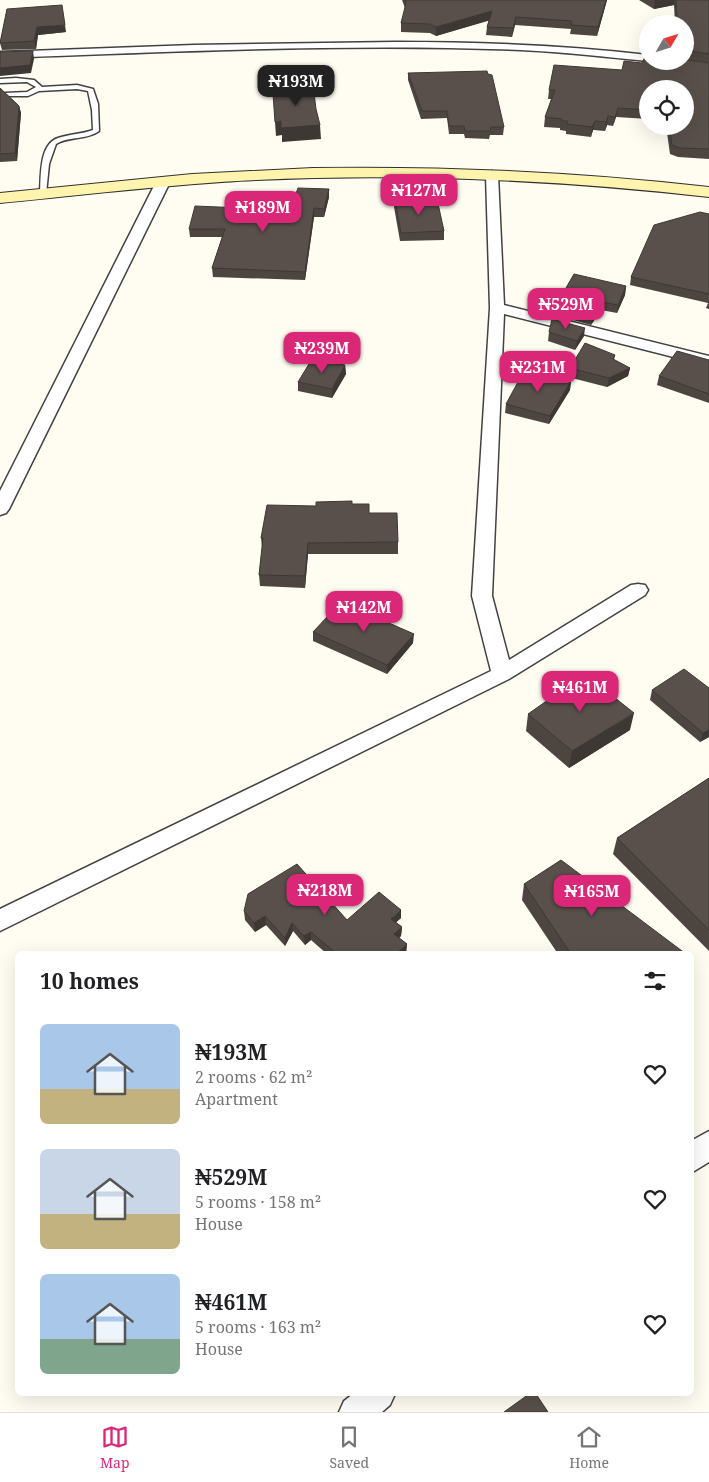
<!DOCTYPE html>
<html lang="en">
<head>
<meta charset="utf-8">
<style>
	:root { --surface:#fff; --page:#f6f6f6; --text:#202124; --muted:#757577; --line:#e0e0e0; --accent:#db2777 }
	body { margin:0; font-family:"Noto Serif",serif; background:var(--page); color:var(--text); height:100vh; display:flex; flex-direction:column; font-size:19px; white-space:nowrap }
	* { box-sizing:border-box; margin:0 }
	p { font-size:16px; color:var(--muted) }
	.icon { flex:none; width:28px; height:28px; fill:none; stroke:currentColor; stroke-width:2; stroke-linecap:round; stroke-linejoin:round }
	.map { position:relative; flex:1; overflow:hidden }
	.side { position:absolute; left:15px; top:951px; width:679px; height:445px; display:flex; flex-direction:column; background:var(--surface); border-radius:8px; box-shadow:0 5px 20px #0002 }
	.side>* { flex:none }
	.needle { width:32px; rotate:51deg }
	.tools { position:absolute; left:639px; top:15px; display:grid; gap:10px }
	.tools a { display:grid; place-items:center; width:55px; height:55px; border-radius:50%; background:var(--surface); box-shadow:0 5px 20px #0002; font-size:25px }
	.price { position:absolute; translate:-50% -42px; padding:0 11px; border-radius:10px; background:var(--accent); color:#fff; font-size:16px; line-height:32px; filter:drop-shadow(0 1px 2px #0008) }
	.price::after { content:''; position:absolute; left:50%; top:30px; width:15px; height:11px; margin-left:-8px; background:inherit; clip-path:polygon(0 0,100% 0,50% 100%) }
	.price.active { background:#222; color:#fff }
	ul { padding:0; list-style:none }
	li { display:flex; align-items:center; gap:15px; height:125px; padding:0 25px }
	li span { display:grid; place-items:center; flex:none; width:140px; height:100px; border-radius:8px; color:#555 }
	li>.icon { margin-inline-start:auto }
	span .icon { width:60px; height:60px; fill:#fffc; stroke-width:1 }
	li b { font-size:21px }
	h2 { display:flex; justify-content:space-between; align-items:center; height:60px; padding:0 25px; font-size:21px }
	.tabs { display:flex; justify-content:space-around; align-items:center; height:70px; border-top:1px solid var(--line); background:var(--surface); font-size:14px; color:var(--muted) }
	.tabs a { display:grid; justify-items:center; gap:2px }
	.tabs .active { color:var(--accent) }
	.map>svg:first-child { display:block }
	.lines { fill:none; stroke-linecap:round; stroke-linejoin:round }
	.service-casing { stroke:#424242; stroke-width:3 }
	.minor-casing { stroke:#424242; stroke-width:3 }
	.secondary-casing { stroke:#313131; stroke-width:2 }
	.service { fill:#fff; fill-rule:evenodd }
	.minor { fill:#fff; fill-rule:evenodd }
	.secondary { fill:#fff4ad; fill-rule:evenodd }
	.wall { fill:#4d4540 }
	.shaded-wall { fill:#3e3834 }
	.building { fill:#59504b; stroke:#3e3834 }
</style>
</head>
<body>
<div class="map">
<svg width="709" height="1412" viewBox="0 0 709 1412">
	<rect width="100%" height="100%" fill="#fffcf2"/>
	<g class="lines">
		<defs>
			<path id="service" d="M16 78 34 80 42 87 77 85 93 89 98 104 99 131C87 140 69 136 56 144L49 164 46 194 43 196 40 194C41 177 39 144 58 138 70 134 82 134 93 130L92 110 88 91 77 89 39 91 28 96H3V94L5 93 27 92 36 87 27 82 0 83V79Z"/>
			<path id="minor" d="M395 42C480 42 563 45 648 55V61C606 57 563 52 521 50 347 43 173 52 0 58V52L194 45Z
				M492 171 498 175 504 305 709 356V366L504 314 492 596 509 660 631 585 638 584 645 585 648 590 645 595 509 679 0 931V909L491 671 472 596 490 308 486 175Z
				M163 178 170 182 9 509 6 513 0 515V491L156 182Z
				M709 1131V1162L691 1173V1141Z
				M353 1394H395L390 1405 382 1412H339L344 1401Z"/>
			<path id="secondary" d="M313 168C445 166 577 172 709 187V197C558 180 408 173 256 180 170 184 85 195 0 203V193L192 174Z"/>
		</defs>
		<!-- service casing -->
		<use href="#service" class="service-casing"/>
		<!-- minor casing -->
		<use href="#minor" class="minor-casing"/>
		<!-- secondary casing -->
		<use href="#secondary" class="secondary-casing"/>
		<!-- service -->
		<use href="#service" class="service"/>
		<!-- minor -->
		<use href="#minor" class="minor"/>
		<!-- secondary -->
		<use href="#secondary" class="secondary"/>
	</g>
	<!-- wall -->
	<path class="wall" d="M402 0H607L597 36 570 34 571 29 515 25 512 37 486 35 487 27 489 20 436 36 430 33 401 32V23L405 8Z
		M635 0H709V63L685 60V24H675L674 5 654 9 639 0Z
		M7 9 66 32 38 35 36 49 2 50 0 43Z
		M642 63H709V159L678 157 670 154 667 133 662 126H685L648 89V119L616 117 613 126 607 125 605 131 593 130 591 137 566 134V131L560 130V128L544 127 545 117 551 99H548L549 90 622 70Z
		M408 73 504 127 503 135H490L489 139 465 138 464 134H449L447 118 421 119 408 80Z
		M0 88 19 106 21 113 17 161 0 162Z
		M329 189V197L324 217H314L305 280 213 277 212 268 222 237H190L189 229 290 210Z
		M395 199 444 231V240L400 241 394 207Z
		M709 214V309L706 308 708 303 630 285 631 277Z
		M626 286 625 295 617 313 601 310 591 325 554 315 555 307Z
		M549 332 584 336 575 350 548 341Z
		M615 355 614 360 630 368 628 376 607 387 568 377 570 368Z
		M709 360V403L657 385 659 376Z
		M345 365 346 374 332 398 298 391V382Z
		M571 381 570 390 549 424 505 413 506 404Z
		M352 504 369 513 398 542V554H308L305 588 260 586 259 575 262 547 261 538 316 506Z
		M313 632 413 643 387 674 313 641Z
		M709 688V737L700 742 650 700 652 690Z
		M528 714 630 730 569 768 526 731Z
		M709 778V951L613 854 617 838Z
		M524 884 686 954H558L522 900Z
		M244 911 347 920 401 918 396 922 402 927 401 936 399 938 407 944 406 953 405 954H327L311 940 305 945 293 931 285 946 266 925 255 932 245 920Z"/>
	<!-- shaded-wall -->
	<path class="shaded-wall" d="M606 0H607L597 36 598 27Z
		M655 0H675L674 5 654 9Z
		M492 11 491 20 436 36V27Z
		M516 17 515 25 512 37 513 28Z
		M65 25 66 32 38 35 36 49 34 41 37 27Z
		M33 51 34 59 31 73 0 76V68Z
		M19 106 21 113 17 161 15 153Z
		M618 108 616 117 613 126 615 117Z
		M608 116 607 125 605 131 606 122Z
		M281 121 320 125 321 139 282 142V135L276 136 275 122Z
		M595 121 593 130 591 137 592 127Z
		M329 189V197L324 217V209Z
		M314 208V217L305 280V272Z
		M626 286 625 295 617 313 618 305Z
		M602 302 601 310 591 325 593 316Z
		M585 328 584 336 575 350 577 341Z
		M345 365 346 374 332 398V389Z
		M630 368 628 376 607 387 609 378Z
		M571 381 570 390 549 424 550 416Z
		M308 543V554L305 588V576Z
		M414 634 413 643 387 674V665Z
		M634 713 630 730 569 768 572 751Z
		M709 730V737L700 742 703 733Z
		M401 910V918L391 927V919Z
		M265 916 266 925 255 932 254 923Z
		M292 923 293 931 285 946V938Z
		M402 927 401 936 394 943V934Z
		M311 932V940L305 945 304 936Z
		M407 944 406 953 405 954H396Z"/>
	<!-- building -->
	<path class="building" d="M405 0H606L598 27 571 25 572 21 516 17 513 28 487 27 492 11 436 27 430 24 401 23 406 3Z
		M676 0H709V54L685 50V24H677Z
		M62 5 65 25 37 27 34 41 0 43 7 9Z
		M33 51 30 65 0 68V52Z
		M646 55 648 56V61H685V60L709 63V149L680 148 672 145 669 126H685V89H648V110L618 108 615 117 608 116 606 122 595 121 592 127 567 124 568 121H561L562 119 545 117 555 90H549L554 65 622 70 624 61 642 63Z
		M487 71 488 74 492 75 504 127H491L490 131H465L464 126H449L447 111H422L408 73Z
		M313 85 316 109 320 125 281 128V121L275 122 273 94H286L285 86Z
		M0 88 19 106 15 153 0 154Z
		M298 188 329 189 324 209 314 208 305 272 212 268 225 229H189L195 206 290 210Z
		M395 199H437L444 231 401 233Z
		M700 212 709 214V294L631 277 654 225Z
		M574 274 626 286 618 305 602 302 593 316 555 307Z
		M552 319 585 328 577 341 549 332Z
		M585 343 615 355 613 359 630 368 609 378 570 368Z
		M677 351 709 360V394L659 376Z
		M312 359 345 365 332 389 298 382Z
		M524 371 571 381 550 416 506 404Z
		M352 501V504H369V513H397L398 542 308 543 305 576 259 575 263 538H261L267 505 316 506V502Z
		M341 602 414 634 387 665 313 632Z
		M684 669 709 688V730L703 733 652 690Z
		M585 674 634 713 572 751 528 714Z
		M709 778V930L617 838Z
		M561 860 686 954H571L524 884Z
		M297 864 347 920 379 892 401 910 391 919 402 927 394 934 407 944 396 954H337L311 932 304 936 292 923 285 938 265 916 254 923 244 911 248 894Z
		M529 1394H536L548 1412H504Z"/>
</svg>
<div class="tools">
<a><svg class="needle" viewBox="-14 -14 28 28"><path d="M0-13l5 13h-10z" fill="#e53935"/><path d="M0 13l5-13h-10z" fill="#757577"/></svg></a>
<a><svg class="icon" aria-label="locate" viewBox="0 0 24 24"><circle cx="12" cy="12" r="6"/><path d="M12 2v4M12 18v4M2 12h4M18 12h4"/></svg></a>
</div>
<b class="price active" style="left:296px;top:107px">₦193M</b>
<b class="price" style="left:419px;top:216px">₦127M</b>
<b class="price" style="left:263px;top:233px">₦189M</b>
<b class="price" style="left:566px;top:330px">₦529M</b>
<b class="price" style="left:322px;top:374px">₦239M</b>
<b class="price" style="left:538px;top:393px">₦231M</b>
<b class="price" style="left:364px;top:633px">₦142M</b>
<b class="price" style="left:580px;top:713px">₦461M</b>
<b class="price" style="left:325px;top:916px">₦218M</b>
<b class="price" style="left:592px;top:917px">₦165M</b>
<section class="side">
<h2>10 homes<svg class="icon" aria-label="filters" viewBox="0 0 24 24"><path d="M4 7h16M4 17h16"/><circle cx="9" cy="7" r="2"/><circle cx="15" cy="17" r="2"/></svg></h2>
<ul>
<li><span style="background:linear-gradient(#a9c7e8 65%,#c2b280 0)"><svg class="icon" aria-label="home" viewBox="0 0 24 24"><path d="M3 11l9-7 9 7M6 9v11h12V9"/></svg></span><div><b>₦193M</b><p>2 rooms · 62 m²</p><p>Apartment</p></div><svg class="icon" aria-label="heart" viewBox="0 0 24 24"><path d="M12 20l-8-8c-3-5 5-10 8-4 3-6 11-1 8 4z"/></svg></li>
<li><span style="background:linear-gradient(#c9d6e8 65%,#c2b280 0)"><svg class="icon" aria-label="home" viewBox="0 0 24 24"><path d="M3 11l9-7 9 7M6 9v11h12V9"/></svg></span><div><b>₦529M</b><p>5 rooms · 158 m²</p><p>House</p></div><svg class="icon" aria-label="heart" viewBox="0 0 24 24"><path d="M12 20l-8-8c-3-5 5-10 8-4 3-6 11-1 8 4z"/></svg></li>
<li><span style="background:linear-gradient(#a9c7e8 65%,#7fa58c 0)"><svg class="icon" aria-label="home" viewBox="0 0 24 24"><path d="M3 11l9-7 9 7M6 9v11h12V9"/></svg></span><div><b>₦461M</b><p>5 rooms · 163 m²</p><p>House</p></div><svg class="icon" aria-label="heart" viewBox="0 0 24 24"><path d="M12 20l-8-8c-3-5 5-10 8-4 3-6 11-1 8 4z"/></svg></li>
</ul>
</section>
</div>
<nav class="tabs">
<a class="active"><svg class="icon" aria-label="map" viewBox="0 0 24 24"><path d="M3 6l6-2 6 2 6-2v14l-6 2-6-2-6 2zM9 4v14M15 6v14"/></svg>Map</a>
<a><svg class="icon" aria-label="saved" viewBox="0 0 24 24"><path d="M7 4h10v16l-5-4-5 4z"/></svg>Saved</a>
<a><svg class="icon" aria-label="home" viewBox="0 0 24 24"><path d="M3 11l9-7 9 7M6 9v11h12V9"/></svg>Home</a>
</nav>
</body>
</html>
